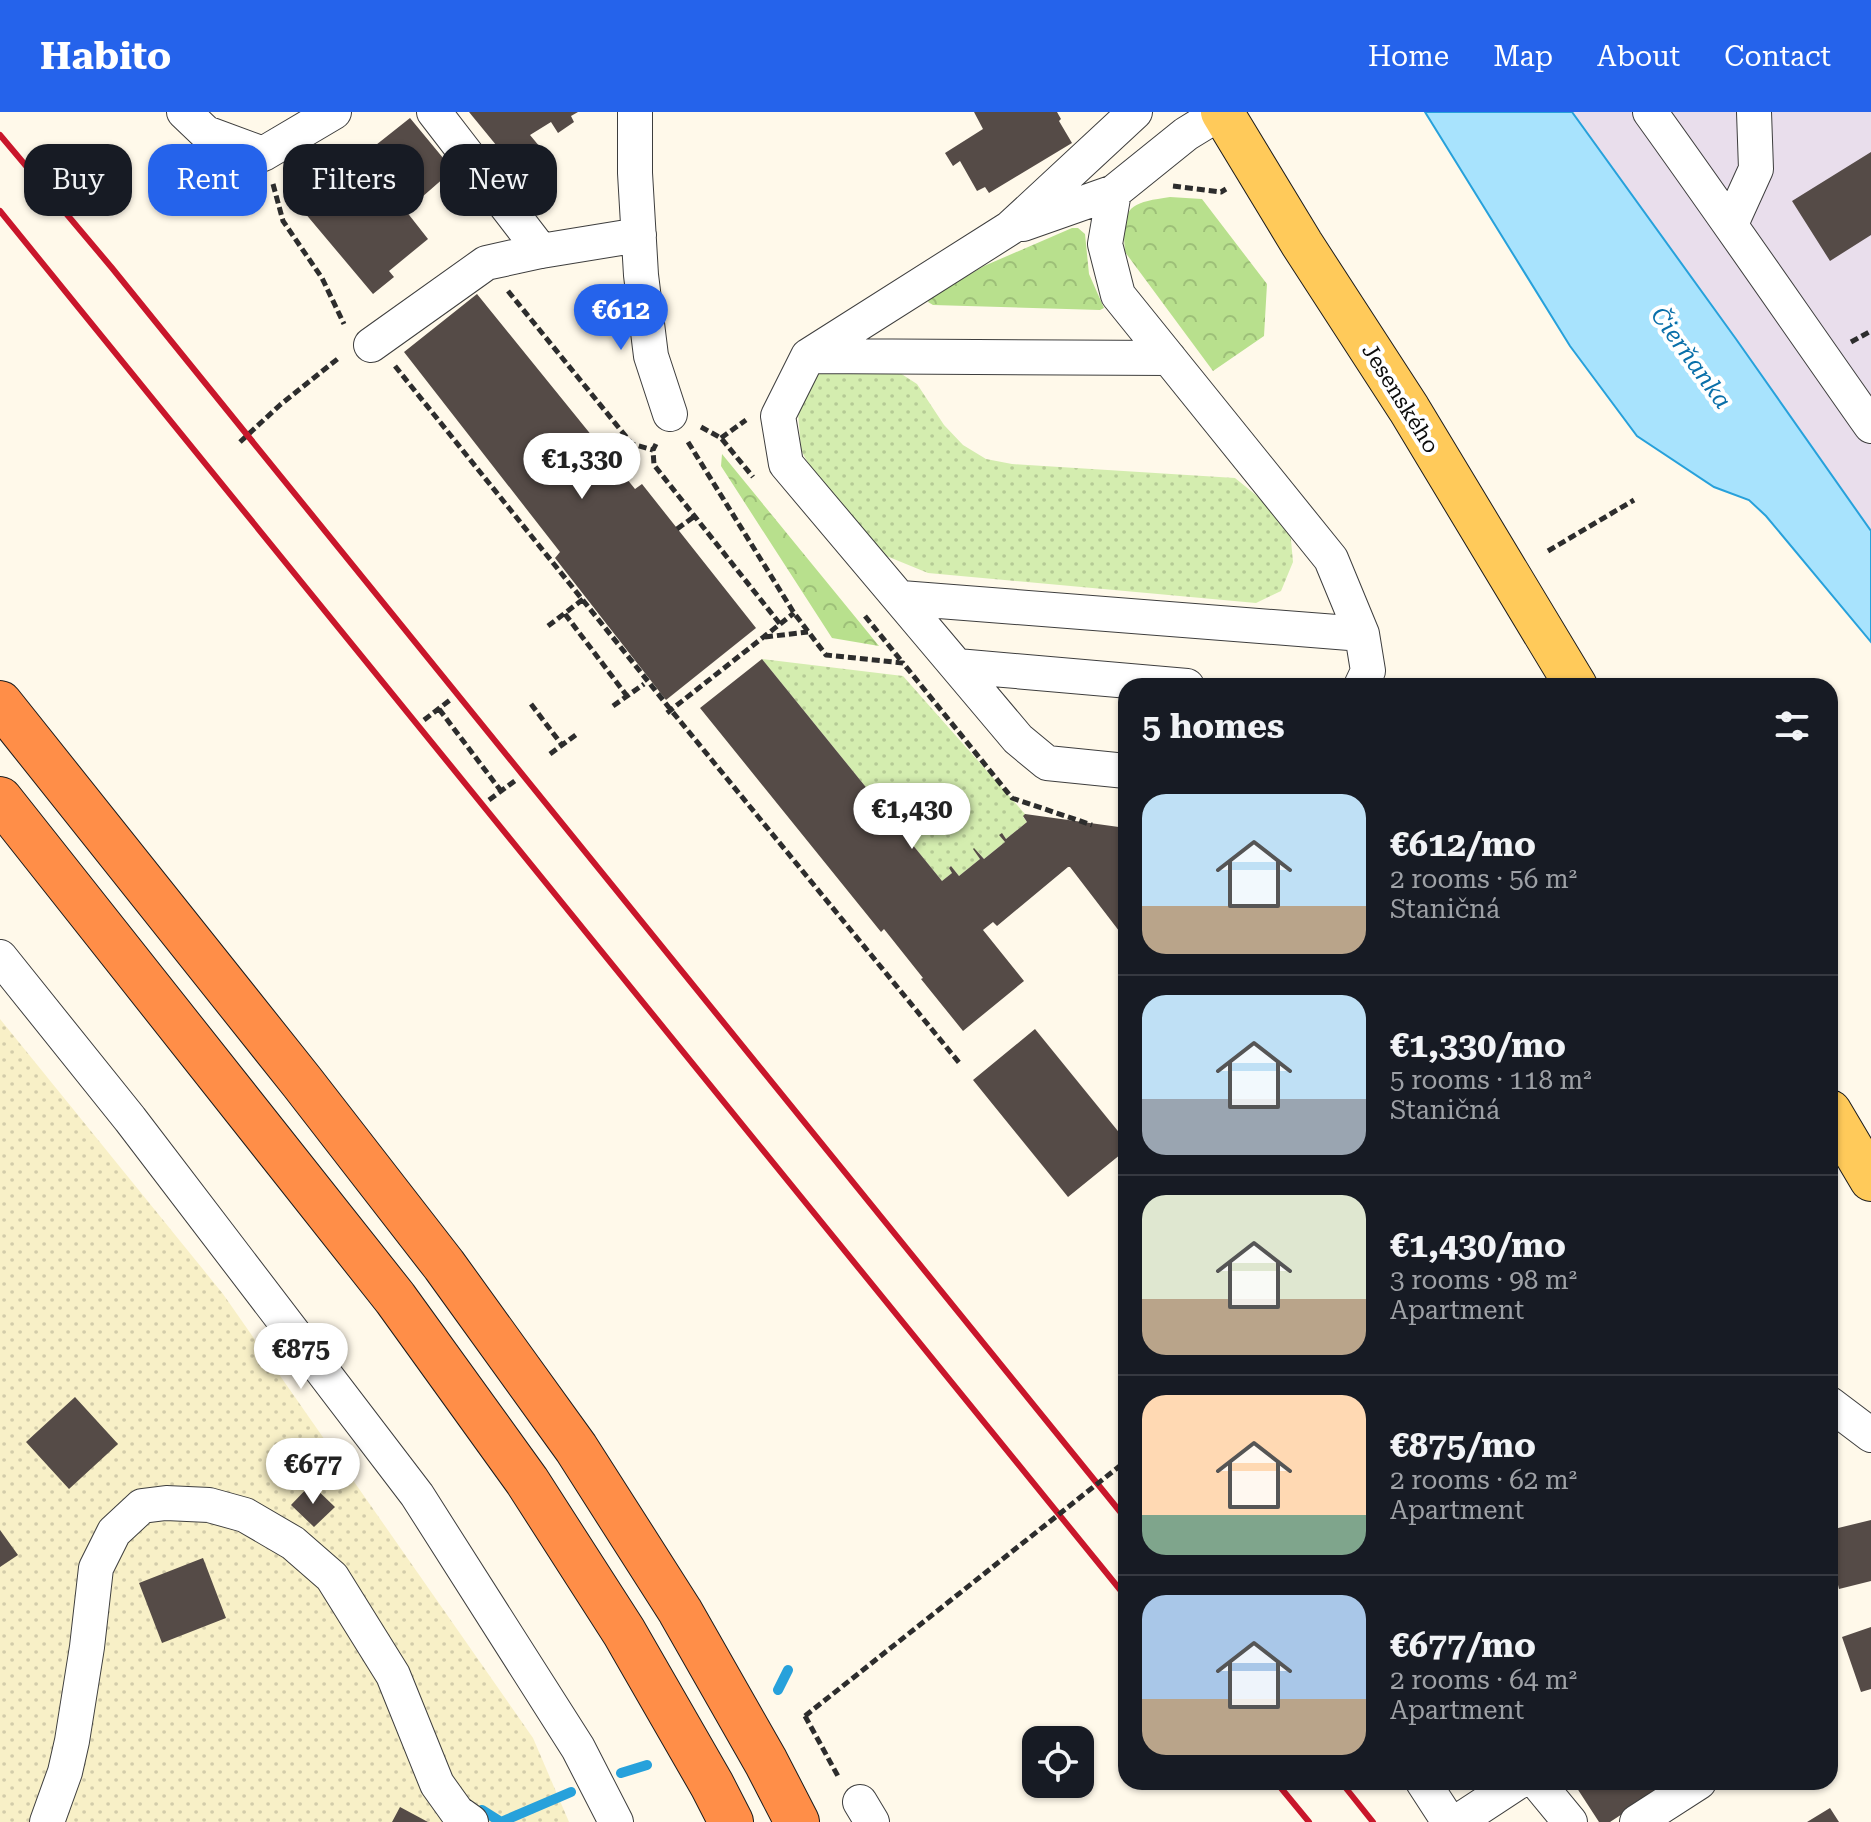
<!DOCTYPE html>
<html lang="en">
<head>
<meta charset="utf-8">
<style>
	:root { --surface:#171b24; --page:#242831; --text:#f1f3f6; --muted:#9ea1a6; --line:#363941; --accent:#2563eb }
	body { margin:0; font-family:"Roboto Serif",serif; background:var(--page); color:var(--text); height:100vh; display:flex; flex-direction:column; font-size:30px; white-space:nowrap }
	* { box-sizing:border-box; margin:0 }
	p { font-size:26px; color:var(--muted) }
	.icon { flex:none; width:44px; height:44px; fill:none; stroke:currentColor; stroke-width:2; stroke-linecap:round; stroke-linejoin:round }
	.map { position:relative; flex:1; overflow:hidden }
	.panel { position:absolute; left:1118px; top:566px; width:720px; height:1112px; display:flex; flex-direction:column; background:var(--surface); border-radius:24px; box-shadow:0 2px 6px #0004 }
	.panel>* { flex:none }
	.hud { position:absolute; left:24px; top:32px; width:760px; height:72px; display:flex; gap:16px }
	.fabs { position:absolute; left:1022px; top:1614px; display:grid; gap:16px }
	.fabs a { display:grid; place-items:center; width:72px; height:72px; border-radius:16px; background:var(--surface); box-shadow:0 2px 6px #0004; font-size:40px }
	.price { position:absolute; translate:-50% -68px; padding:0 18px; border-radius:28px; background:#fff; color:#222; font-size:26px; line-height:52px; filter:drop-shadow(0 2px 4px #0008) }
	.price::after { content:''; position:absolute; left:50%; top:48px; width:24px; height:18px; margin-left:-12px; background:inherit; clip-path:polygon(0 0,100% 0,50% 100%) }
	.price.on { background:var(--accent); color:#fff }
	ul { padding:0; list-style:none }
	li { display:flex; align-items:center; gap:24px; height:200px; padding:0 24px }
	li+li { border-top:2px solid var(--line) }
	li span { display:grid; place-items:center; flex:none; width:224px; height:160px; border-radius:24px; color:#555 }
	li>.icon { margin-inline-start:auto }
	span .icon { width:96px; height:96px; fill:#fffc; stroke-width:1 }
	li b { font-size:34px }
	h2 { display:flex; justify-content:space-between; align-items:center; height:96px; padding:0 24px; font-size:34px }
	.chip { padding:0 28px; border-radius:24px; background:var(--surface); box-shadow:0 2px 6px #0004; font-size:28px; line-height:72px }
	.chip.on { background:var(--accent); color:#fff }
	header { display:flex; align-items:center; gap:48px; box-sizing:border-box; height:112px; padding:0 40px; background:var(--accent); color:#fff }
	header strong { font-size:38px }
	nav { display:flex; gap:44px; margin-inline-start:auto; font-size:28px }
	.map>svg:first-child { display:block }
	.industrial { fill:#e9deec }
	.farmland { fill:url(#farmland-dots) }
	.grass { fill:url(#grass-dots) }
	.forest { fill:url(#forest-crowns) }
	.water { fill:#a8e3fd; stroke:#27a1db; stroke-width:2 }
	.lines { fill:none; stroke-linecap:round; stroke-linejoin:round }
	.stream { stroke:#27a1db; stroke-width:10 }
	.building { fill:#554b47 }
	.minor-casing { stroke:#3e3e3e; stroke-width:36 }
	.major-casing { stroke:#1c1c1c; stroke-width:44 }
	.highway-casing { stroke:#1c1c1c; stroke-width:46 }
	.path { stroke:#2d2d2d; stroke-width:5; stroke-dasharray:8 4; stroke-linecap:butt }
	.minor { stroke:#fff; stroke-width:34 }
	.major { stroke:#ffca5a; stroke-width:42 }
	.highway { stroke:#ff8e48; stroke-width:44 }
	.rail { stroke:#c9162b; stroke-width:6 }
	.path-bridge { stroke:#2d2d2d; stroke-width:5; stroke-dasharray:8 4; stroke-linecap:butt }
	.labels { text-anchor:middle; stroke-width:8; stroke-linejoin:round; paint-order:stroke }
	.street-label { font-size:22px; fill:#0b0b0b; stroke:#fff }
	.water-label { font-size:24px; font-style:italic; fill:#096fa9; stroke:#fff }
</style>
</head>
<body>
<header>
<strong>Habito</strong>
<nav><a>Home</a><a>Map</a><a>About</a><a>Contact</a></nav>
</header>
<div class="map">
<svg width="1871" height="1710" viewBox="0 0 1871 1710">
	<defs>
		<pattern id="farmland-dots" width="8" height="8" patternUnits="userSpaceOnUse" patternTransform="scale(2)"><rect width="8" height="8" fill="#f8f0c7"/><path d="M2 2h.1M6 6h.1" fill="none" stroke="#d3ccaa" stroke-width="1.8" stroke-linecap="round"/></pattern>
		<pattern id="grass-dots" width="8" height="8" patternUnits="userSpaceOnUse" patternTransform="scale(2)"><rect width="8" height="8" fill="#d4edaf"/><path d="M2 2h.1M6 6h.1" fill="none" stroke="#b5ca95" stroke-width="1.8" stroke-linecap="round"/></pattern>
		<pattern id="forest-crowns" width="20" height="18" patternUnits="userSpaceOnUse" patternTransform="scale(2)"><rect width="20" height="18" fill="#b8e08d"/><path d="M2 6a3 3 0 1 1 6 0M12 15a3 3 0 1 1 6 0" fill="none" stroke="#9dbf78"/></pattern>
	</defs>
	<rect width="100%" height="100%" fill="#fff9ea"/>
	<!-- industrial -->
	<path class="industrial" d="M1572 0H1871V419L1736 227Z"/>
	<!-- farmland -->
	<path class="farmland" d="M0 907 223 1182 533 1626 569 1710H0Z"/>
	<!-- grass -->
	<path class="grass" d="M842 248 886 252 917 272 944 313 963 333 986 347 1012 352 1235 366 1267 392 1290 417 1293 450 1281 479 1256 491 928 461 884 443 819 371 801 338 798 300 813 264Z
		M762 547 903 564 1025 702 1023 705 1027 710 1006 727 1001 722 1000 724 1005 730 984 747 978 740 976 741 980 747 959 764 951 754 949 756 952 761 942 769Z"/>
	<!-- forest -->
	<path class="forest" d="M1170 85 1202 87 1267 172 1264 224 1213 259 1125 140C1121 95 1128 91 1170 85Z
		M1072 116H1078L1085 122 1089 162 1104 196 1100 198 933 193 928 190 930 186 984 154Z
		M722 342 879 534 832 526 721 354Z"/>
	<!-- water -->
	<path class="water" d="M1425 0H1572L1736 227 1871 419V530L1766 404 1749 388 1714 375 1637 324 1570 234Z"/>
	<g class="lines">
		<!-- stream -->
		<path class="stream" d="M778 1578 788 1558
			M621 1661 647 1653
			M482 1698 501 1710 571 1680"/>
	</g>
	<!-- building -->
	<path class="building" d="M469 0H578L571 4 574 10 558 21 551 10 530 23 554 52 529 73Z
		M974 0H1057L1061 7 1059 9 1072 31 989 81 985 75 977 79 960 49 953 54 945 41 983 17Z
		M410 6 453 58 406 99 428 127 389 159 394 165 373 182 299 94Z
		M1871 40V123L1830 149 1792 89Z
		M477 182 635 377 642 372 756 516 666 588 555 446 560 440 404 240Z
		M762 547 942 769 952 761 949 756 951 754 959 764 980 747 973 737 974 736 984 747 1005 730 999 723 1002 721 1006 727 1027 710 1023 704 1025 702 1126 716V828L1070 755H1068L997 814 993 810 983 818 1024 869 963 919 921 867 923 866 884 817 881 820 700 596Z
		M1035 917 1126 1029V1038L1068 1085 973 968Z
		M75 1285 118 1332 69 1377 26 1330Z
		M311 1372 335 1395 314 1415 291 1393Z
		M1871 1408V1469L1839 1477 1830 1440V1418Z
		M0 1418 18 1443 0 1455Z
		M203 1446 226 1506 162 1531 139 1471Z
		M1871 1515V1577L1861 1580 1842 1525Z
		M1573 1670H1671L1610 1710H1599Z
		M400 1695 428 1710H392Z
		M1830 1696 1839 1710H1807Z"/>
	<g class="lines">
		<defs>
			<path id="minor" d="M184 0 206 21 263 42 334 0
				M434 0 541 139
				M635 0V61L641 163 651 244 670 302
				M1222 0 1186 22 1114 80 1105 132 1118 183 1331 447 1362 522 1368 559 1361 574
				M1650 0C1725 104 1797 209 1871 314
				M1023 112 1114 80
				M1731 112 1756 57 1754 0
				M371 233 486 151 541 139 639 123
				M808 244 1169 246
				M901 486 1362 522
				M957 554 1187 574
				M1126 659 1047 651 1018 627 786 352 778 304 808 244 1010 116 1135 0
				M0 845 130 1007 417 1383 578 1636 616 1710
				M1830 1292 1871 1323
				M1423 1670 1449 1710
				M1537 1670 1570 1710
				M860 1690 872 1710
				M47 1710 65 1660 72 1629 87 1535 96 1456 114 1420 142 1394 166 1391 209 1393 245 1403 293 1431 332 1465 393 1563 437 1672 457 1700 471 1710
				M1457 1710 1518 1670
				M1637 1710 1699 1670"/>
			<path id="major" d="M1222 0 1302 132 1409 297 1576 574
				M1830 999 1871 1068"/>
			<path id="highway" d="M0 591 302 970 444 1153 576 1336 680 1499 766 1650 797 1710
				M0 687 395 1186 527 1369 624 1520 712 1673 731 1710"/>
		</defs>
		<!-- minor casing -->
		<use href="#minor" class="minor-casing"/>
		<!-- major casing -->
		<use href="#major" class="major-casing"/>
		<!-- highway casing -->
		<use href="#highway" class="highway-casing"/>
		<!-- path -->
		<path class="path" d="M273 72 283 109 322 166 344 212
			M1173 74 1221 80 1226 77
			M508 179 632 332 653 338
			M1851 230 1871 219
			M395 254 671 598 961 953
			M701 315 721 326 753 365
			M721 326 746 308
			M240 330 280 293 340 245
			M688 330 794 501 826 543 903 551 1012 686 1092 713
			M656 332 653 338 654 353 780 512
			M677 417 695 404
			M1548 439 1634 388
			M565 502 627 584
			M865 504 903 551
			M548 514 586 485
			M765 525 808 520
			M531 592 562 633
			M613 594 644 572
			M439 597 501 679
			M667 601 794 501
			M424 608 450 588
			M550 642 577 622
			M489 688 516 668
			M805 1604 839 1666"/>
		<!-- minor -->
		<use href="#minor" class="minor"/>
		<!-- major -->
		<use href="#major" class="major"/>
		<!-- highway -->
		<use href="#highway" class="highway"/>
		<!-- rail -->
		<path class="rail" d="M0 23 112 156 248 324 1126 1407
			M0 99 1126 1485
			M1276 1670 1309 1710
			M1341 1670 1373 1710"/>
		<!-- path-bridge -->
		<path class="path-bridge" d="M805 1604 1126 1349"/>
	</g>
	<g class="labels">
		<!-- street labels -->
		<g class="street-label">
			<text transform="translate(1401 286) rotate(58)" y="8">Jesenského</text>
		</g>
		<!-- water labels -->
		<g class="water-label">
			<text transform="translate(1691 246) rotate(54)" y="8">Čierňanka</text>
		</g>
	</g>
</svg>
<div class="fabs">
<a><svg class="icon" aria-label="locate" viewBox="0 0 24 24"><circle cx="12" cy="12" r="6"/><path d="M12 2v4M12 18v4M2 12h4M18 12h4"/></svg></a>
</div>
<b class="price on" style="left:621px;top:240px">€612</b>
<b class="price" style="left:582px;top:389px">€1,330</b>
<b class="price" style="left:912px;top:739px">€1,430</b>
<b class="price" style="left:301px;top:1279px">€875</b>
<b class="price" style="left:313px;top:1394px">€677</b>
<div class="hud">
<a class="chip">Buy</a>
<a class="chip on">Rent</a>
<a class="chip">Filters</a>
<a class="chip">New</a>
</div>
<section class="panel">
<h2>5 homes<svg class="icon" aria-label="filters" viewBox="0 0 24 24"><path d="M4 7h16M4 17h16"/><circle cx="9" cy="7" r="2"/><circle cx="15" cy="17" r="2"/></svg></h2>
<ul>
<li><span style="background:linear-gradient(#bfe0f5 70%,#b9a48a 0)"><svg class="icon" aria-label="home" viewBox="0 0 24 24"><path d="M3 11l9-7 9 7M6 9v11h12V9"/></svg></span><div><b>€612/mo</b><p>2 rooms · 56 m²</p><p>Staničná</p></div></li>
<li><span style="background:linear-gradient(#bfe0f5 65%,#9aa5b1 0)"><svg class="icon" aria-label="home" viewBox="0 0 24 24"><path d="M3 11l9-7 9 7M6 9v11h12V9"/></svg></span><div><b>€1,330/mo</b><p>5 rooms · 118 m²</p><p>Staničná</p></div></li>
<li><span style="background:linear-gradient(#dfe7d0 65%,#b9a48a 0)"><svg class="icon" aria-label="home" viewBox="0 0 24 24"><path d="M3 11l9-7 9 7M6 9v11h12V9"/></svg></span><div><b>€1,430/mo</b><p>3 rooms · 98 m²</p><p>Apartment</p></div></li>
<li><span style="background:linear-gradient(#ffd9b3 75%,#7fa58c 0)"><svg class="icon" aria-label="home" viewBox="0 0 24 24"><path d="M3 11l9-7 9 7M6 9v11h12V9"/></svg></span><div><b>€875/mo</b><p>2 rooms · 62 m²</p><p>Apartment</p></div></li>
<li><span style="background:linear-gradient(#a9c7e8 65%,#b9a48a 0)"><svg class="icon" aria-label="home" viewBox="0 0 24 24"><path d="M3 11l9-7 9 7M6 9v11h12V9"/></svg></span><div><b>€677/mo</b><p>2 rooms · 64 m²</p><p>Apartment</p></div></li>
</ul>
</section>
</div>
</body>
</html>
